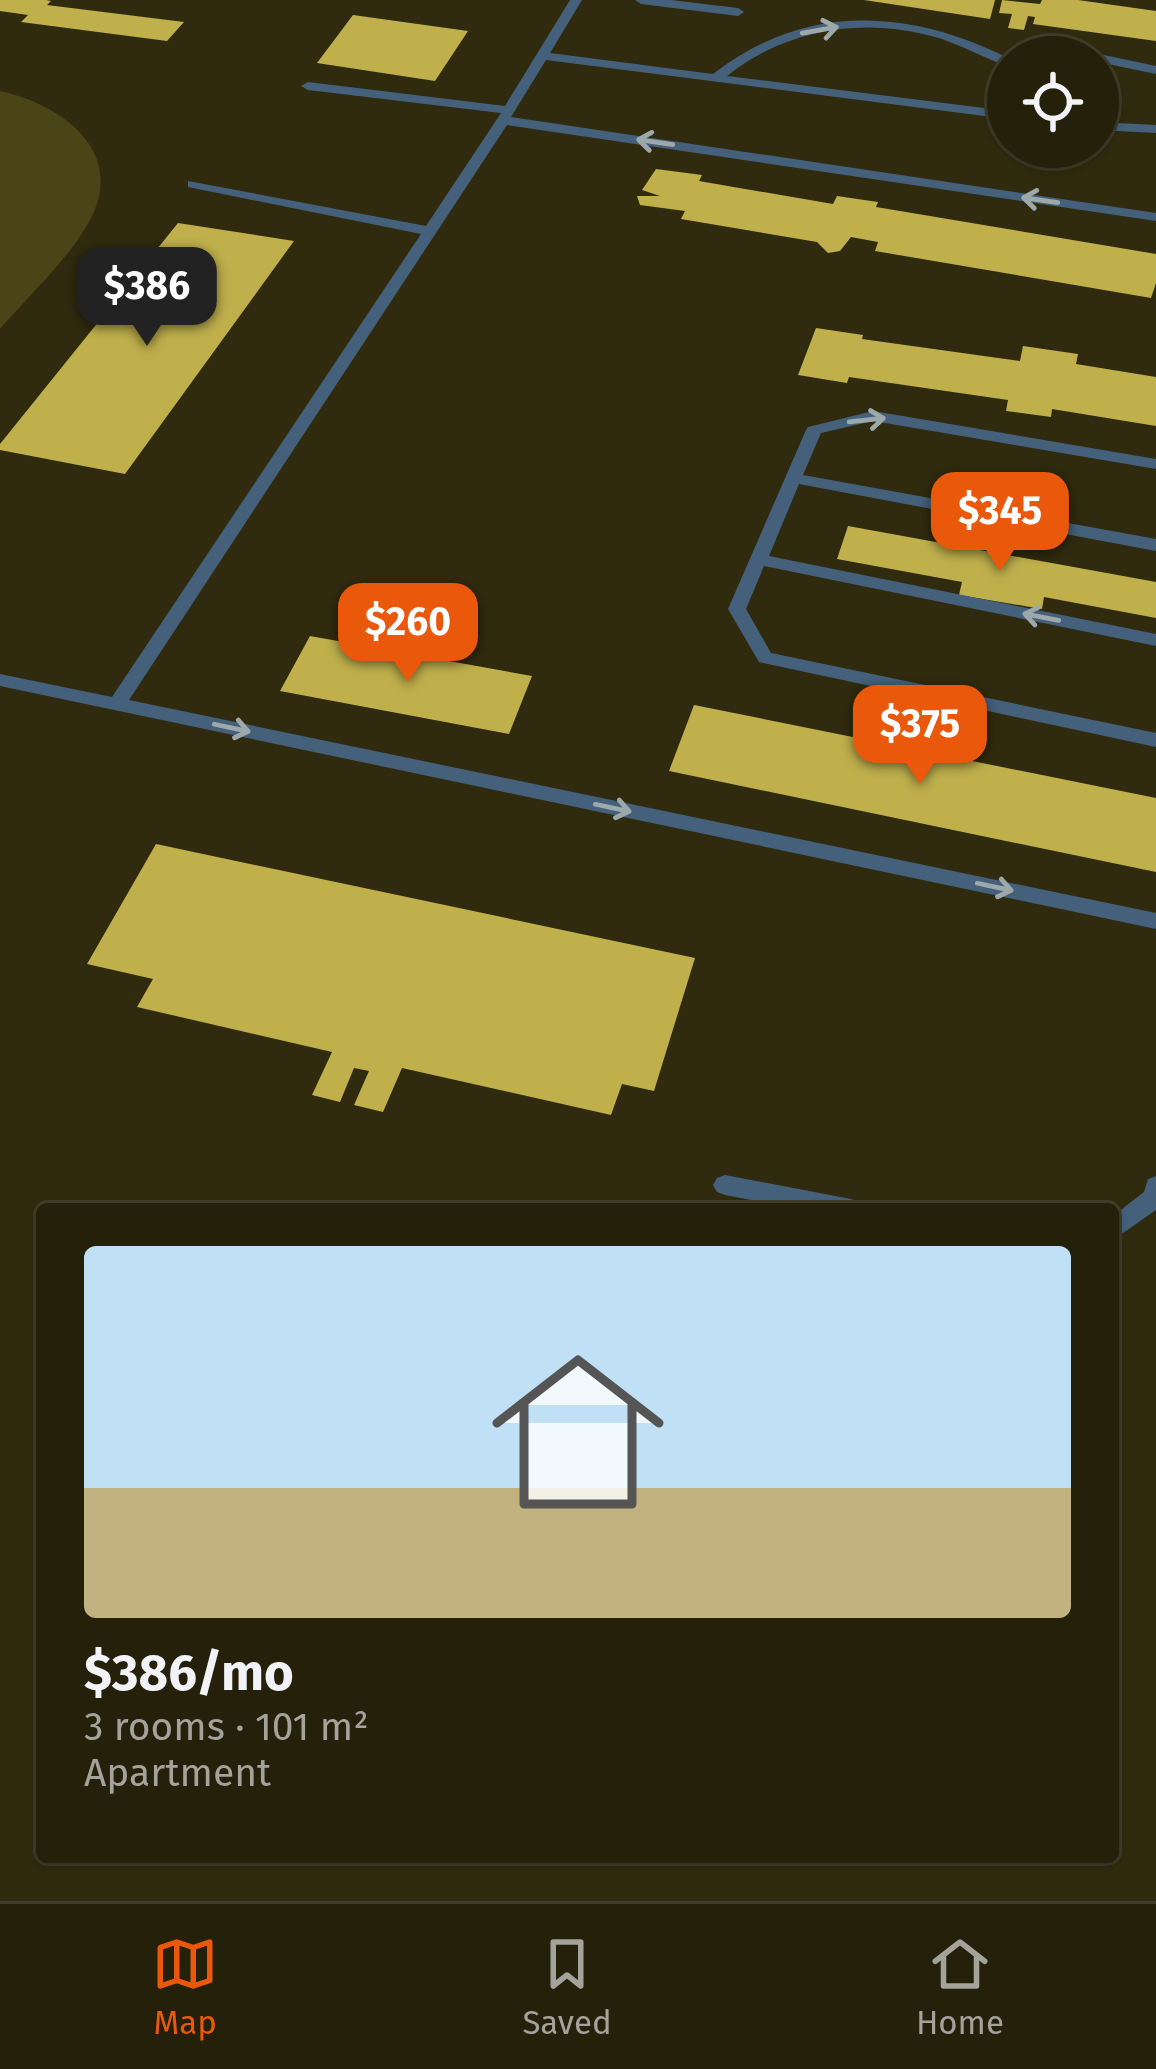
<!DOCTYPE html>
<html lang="en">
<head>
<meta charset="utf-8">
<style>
	:root { --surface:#24200a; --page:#2c2813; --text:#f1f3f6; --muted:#a3a39c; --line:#413e2b; --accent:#ea580c }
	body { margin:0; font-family:"Fira Sans",sans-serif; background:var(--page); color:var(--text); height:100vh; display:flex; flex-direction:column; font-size:45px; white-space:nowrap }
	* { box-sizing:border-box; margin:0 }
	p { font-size:39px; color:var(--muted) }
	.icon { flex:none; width:66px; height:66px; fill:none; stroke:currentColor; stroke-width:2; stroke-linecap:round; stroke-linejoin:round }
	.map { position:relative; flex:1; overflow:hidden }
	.side { position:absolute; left:36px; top:1203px; width:1083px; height:660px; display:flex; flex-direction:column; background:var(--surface); border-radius:12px; box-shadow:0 3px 9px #0004,0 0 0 3px var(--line) }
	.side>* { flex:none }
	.controls { position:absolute; left:987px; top:36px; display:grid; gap:24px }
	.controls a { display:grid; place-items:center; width:132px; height:132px; border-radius:50%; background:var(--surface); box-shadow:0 3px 9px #0004,0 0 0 3px var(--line); font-size:60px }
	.price { position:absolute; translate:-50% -102px; padding:0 27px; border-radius:24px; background:var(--accent); color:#fff; font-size:39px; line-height:78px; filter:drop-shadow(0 3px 6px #0008) }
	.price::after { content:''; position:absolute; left:50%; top:72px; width:36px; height:27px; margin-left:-18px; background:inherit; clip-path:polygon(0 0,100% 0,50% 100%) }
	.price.on { background:#222; color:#fff }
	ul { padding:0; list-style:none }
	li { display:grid; align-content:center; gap:24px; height:636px; padding:0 48px }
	li span { display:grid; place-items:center; height:372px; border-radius:12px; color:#555 }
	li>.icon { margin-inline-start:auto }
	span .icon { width:216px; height:216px; fill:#fffc; stroke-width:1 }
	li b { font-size:51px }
	.dock { display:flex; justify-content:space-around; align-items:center; height:168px; border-top:3px solid var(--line); background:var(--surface); font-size:33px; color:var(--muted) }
	.dock a { display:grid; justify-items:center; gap:6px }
	.dock .on { color:var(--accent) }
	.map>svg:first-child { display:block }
	.green { fill:#4b4416 }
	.building { fill:#bfb04c }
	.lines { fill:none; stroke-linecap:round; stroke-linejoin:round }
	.lane { fill:#44607b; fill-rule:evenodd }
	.oneway { stroke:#9ca8aa }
</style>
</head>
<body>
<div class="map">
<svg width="1156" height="1901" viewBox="0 0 1156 1901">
	<rect width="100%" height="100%" fill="#302b0e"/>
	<!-- green -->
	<path class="green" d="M0 91C60 104 127 150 90 220 69 259 29 295 0 329Z"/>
	<!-- building -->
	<path class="building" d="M0 0H46L51 1 47 5 184 22 167 41 21 22 28 15 0 11Z
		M864 0H995L990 19Z
		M1002 0 1040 4 1042 0H1078L1156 11V41L1033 24 1035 17 1028 16 1024 30 1008 28 1012 14 999 13Z
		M353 15 468 31 435 81 317 63Z
		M656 169 702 175 699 181 833 204 837 196 878 202 876 207 1156 254V283L1151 298 875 251 878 242 851 237 840 251 828 253 817 242 681 219 685 211 640 205 637 196H660L642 190Z
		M178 223 294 241 125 474 0 450V444Z
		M816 328 863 335 862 339 1020 361 1023 346 1078 354 1076 364 1156 377V426L1052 409 1051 417 1006 411 1008 400 849 377 847 383 798 375Z
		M848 526 1156 582V618L1044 597 1042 609 959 595 962 582 837 559Z
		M310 636 532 676 509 734 280 691Z
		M694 705 1156 798V872L669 771Z
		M156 844 695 958 654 1091 622 1084 611 1115 402 1068 383 1112 354 1105 369 1071 354 1068 340 1102 312 1095 332 1052 137 1007 153 979 87 964Z"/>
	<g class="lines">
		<!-- lane -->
		<path class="lane" d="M570 0H582L550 53 713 74C804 3 908 8 1008 58V67C985 58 963 46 939 38 865 16 787 28 727 76L1008 111V119L546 60 511 117 1156 213V221L507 125 129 700 1156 913V929L0 686V674L112 697 421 234 193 188 188 187V181L426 226 501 113 308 90 301 86 308 82 505 106Z
			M635 0H671L738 8 744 12 738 16 641 4Z
			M1099 54 1156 66V74L1098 62V57H1093Z
			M1098 122 1156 125V133L1098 130Z
			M873 411 1156 459V469L873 421 821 433 803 475 1156 539V551L799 484 769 556 1156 634V646L764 566 746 609 771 653 1156 733V747L759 662 728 609 806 430 808 427Z
			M725 1175 851 1199 859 1202 863 1209H799L725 1195 717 1192 713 1185 717 1178Z
			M1156 1176V1210L1113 1240V1216L1144 1192 1148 1179Z"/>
	</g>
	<!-- one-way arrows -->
	<defs><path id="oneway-shaft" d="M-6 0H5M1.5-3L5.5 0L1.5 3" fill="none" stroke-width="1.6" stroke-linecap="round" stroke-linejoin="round" transform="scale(3)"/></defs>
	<g class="oneway">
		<use href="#oneway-shaft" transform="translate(820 30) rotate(-10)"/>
		<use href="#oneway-shaft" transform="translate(655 142) rotate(-172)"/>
		<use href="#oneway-shaft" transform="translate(1040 200) rotate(-172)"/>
		<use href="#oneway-shaft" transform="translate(867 420) rotate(-6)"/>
		<use href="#oneway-shaft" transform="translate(1041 617) rotate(-169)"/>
		<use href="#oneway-shaft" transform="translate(232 728) rotate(12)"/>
		<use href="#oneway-shaft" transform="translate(613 808) rotate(12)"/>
		<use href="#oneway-shaft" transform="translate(995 887) rotate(12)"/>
	</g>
</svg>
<div class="controls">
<a><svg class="icon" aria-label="locate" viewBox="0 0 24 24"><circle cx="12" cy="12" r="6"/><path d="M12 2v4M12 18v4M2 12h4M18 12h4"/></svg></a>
</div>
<b class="price on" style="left:147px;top:349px">$386</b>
<b class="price" style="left:1000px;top:574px">$345</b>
<b class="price" style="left:408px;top:685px">$260</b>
<b class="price" style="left:920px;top:787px">$375</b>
<section class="side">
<ul>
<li><span style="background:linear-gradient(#bfe0f5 65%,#c2b280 0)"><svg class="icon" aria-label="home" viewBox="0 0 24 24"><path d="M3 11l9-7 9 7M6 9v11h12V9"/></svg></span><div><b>$386/mo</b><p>3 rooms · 101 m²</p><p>Apartment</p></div></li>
</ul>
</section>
</div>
<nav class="dock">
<a class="on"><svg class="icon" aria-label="map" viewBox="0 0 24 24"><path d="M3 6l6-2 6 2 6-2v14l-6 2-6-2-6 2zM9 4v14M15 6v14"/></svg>Map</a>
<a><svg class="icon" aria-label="saved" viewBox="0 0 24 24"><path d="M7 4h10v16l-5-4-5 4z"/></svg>Saved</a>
<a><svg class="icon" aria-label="home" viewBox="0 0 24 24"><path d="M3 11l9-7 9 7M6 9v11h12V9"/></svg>Home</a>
</nav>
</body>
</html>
